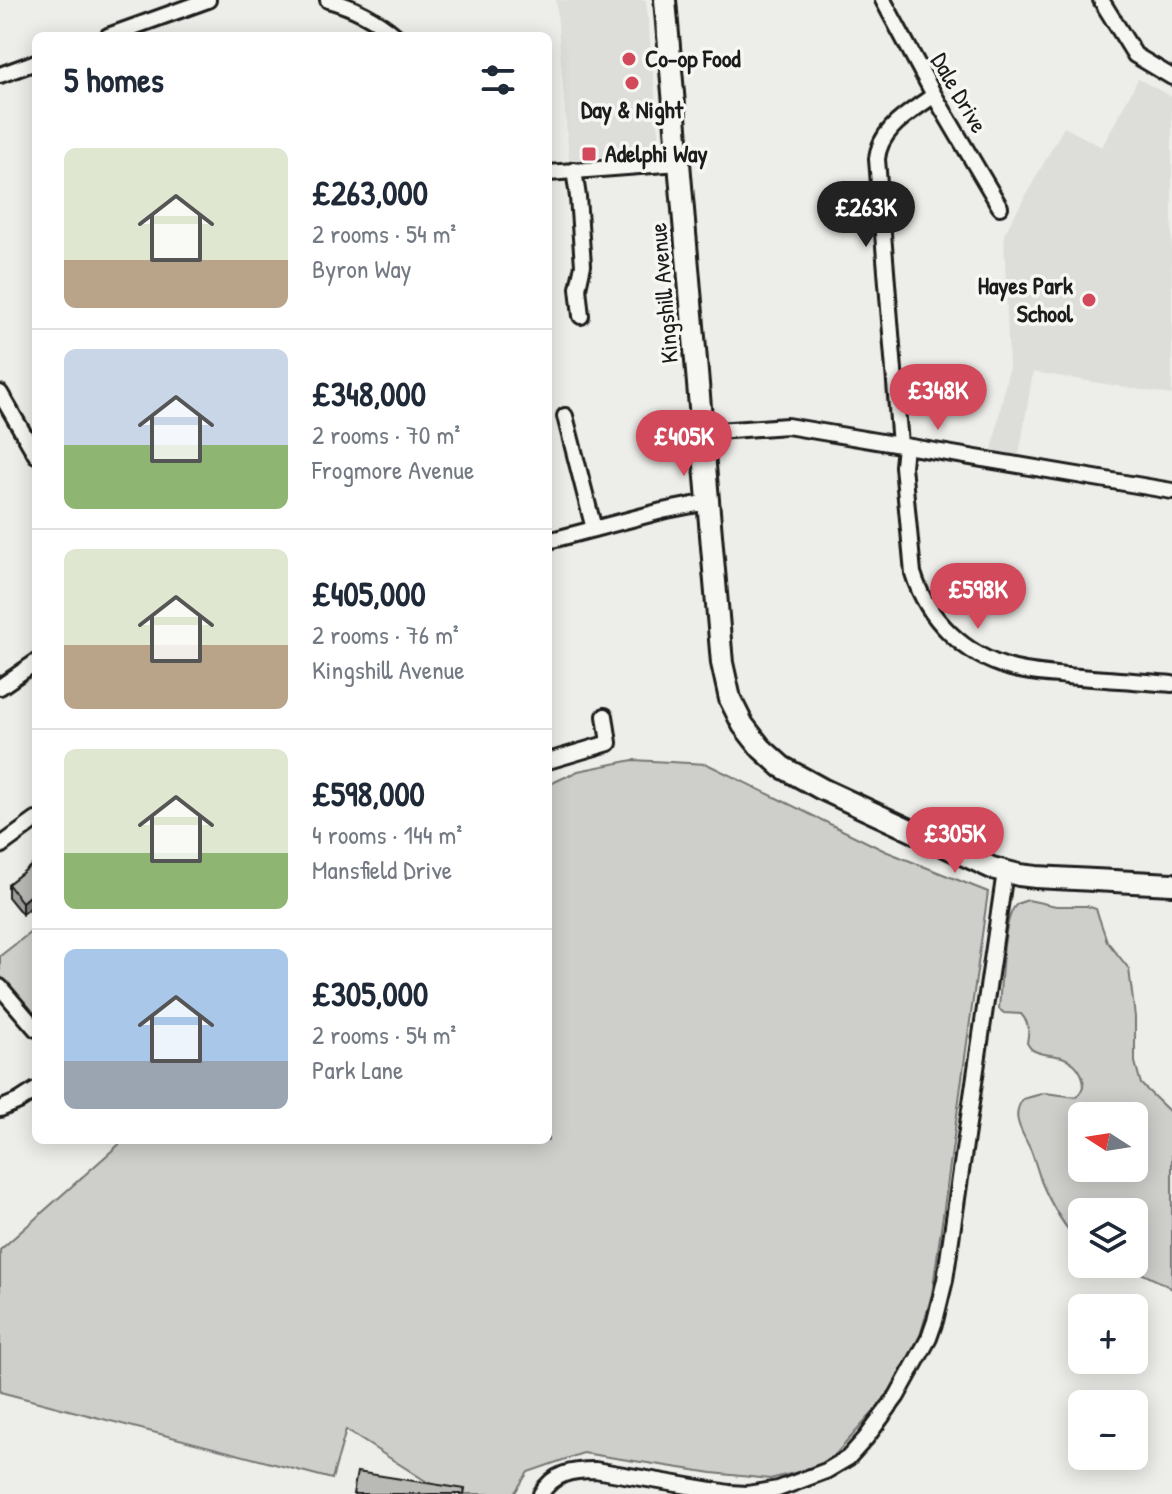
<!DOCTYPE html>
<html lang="en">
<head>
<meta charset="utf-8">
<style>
	:root { --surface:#fff; --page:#f6f6f7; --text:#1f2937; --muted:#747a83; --line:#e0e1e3; --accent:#d1495b }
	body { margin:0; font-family:"Patrick Hand",sans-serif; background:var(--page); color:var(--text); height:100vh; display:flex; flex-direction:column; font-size:30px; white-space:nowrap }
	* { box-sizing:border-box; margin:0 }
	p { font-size:26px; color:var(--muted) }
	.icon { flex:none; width:44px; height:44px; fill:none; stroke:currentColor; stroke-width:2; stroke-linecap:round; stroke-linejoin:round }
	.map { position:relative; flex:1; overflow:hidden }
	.side { position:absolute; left:32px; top:32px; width:520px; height:1112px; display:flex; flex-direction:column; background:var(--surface); border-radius:12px; box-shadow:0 4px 20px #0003 }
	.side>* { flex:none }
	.needle { width:52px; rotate:282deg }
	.tools { position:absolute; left:1068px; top:1102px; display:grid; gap:16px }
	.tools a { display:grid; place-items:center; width:80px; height:80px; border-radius:12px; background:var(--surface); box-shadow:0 4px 20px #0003; font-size:40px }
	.price { position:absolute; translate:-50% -68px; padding:0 18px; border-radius:28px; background:var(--accent); color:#fff; font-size:26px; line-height:52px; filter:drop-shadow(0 2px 4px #0008) }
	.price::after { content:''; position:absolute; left:50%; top:48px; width:24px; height:18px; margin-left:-12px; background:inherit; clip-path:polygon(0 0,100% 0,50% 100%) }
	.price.current { background:#222; color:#fff }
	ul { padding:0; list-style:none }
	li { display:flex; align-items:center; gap:24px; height:200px; padding:0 32px }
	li+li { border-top:2px solid var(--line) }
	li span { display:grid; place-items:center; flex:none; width:224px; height:160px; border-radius:12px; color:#555 }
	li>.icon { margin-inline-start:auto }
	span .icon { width:96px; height:96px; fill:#fffc; stroke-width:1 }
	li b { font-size:34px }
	h2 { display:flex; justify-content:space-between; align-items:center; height:96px; padding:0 32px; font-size:34px }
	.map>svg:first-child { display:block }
	.built { fill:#ddddda }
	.green { fill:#cececb; stroke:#757574; stroke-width:2; fill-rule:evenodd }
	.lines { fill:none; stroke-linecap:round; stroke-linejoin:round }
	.street-casing { stroke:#1c1c1c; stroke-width:20 }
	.secondary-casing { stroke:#1c1c1c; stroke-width:26 }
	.street { stroke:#f6f6f2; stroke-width:14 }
	.secondary { stroke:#f6f6f2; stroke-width:20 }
	.wall { fill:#9f9f9d; stroke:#1c1c1c; stroke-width:2 }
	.shaded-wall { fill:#82827f; stroke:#1c1c1c; stroke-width:2 }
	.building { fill:#b9b9b6; stroke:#1c1c1c; stroke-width:2 }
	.poi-dot { fill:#d1495b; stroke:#f6f6f2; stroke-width:3 }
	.labels { text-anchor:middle; stroke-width:7; stroke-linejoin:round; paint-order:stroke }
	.poi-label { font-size:24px; font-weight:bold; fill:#1c1c1c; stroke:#f6f6f2; text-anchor:start }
	.street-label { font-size:24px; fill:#1c1c1c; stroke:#f6f6f2 }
</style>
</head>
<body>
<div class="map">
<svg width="1172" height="1494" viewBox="0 0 1172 1494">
	<rect width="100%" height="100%" fill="#edede9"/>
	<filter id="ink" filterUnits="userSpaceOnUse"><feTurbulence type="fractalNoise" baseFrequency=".0125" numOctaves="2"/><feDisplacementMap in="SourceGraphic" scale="16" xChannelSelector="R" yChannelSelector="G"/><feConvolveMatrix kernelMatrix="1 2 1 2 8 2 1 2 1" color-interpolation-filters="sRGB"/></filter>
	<g filter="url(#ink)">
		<!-- built -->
		<path class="built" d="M556 0H646L660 144 652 153 569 160Z
			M1138 79 1172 97V395L1033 372 1019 455 992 451 1009 366 1004 234 1064 127 1102 147Z"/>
		<!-- green -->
		<path class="green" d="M633 760 707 764 885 851 988 892 932 1294 916 1350 886 1398 826 1465 770 1479 712 1473 583 1453 528 1472 514 1494H446L346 1430 332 1479 0 1392V1250L124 1140H548V785L578 771Z
			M1028 900 1056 906H1087L1096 909 1107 941 1129 969 1135 1017V1062L1141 1084 1172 1114V1289C1158 1279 1138 1274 1126 1264H1134V1212H1082V1246C1065 1228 1051 1205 1041 1181 1038 1172 1035 1161 1031 1151 1024 1134 1009 1117 1023 1099L1045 1093 1076 1097C1092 1083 1079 1063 1062 1057 1054 1055 1044 1055 1037 1052 1031 1050 1030 1048 1027 1043 1029 1030 1030 1024 1021 1014L1004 1013 999 1009C1001 989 1002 918 1016 905 1018 903 1025 901 1028 900ZM1082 1116H1134V1168H1082Z
			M36 928V1018L0 976V956Z"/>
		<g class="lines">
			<defs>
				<path id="street" d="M328 0C354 7 376 19 396 36
					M883 0 934 95 1000 207
					M1101 0 1135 55 1172 77
					M108 36 208 0
					M0 75 36 62
					M574 170 578 197 583 265 578 288 581 316
					M548 173 679 163
					M0 393 36 455
					M565 416 594 529
					M702 432 787 426 1172 491
					M900 445 877 159C880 127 912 112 934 95
					M905 446 903 466 913 573C927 619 964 655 1011 668 1029 673 1048 674 1067 676 1102 679 1137 681 1172 684
					M548 541 662 511 708 502
					M0 687 36 662
					M548 761 609 743 605 716
					M0 846 36 820
					M0 987 36 1029
					M0 1109 19 1101 36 1090
					M541 1494C553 1473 572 1470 595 1470L729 1493 747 1494 778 1489 826 1471 848 1458 866 1438 897 1396 929 1338 935 1321 945 1280 1005 872"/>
				<path id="secondary" d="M665 0 722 663 730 699 743 725 761 748 782 767 822 789 992 868 1019 875 1036 877 1172 884"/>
			</defs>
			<!-- street casing -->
			<use href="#street" class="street-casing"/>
			<!-- secondary casing -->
			<use href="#secondary" class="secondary-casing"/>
			<!-- street -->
			<use href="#street" class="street"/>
			<!-- secondary -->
			<use href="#secondary" class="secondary"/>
		</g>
		<!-- wall -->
		<path class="wall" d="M36 862 22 914 8 897V884Z"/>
		<!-- shaded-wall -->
		<path class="shaded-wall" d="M36 890V903L22 914V902Z"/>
		<!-- building -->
		<path class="building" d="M36 862V890L22 902 8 884Z
			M357 1472 465 1489 464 1494H353Z"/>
	</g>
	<!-- markers -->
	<g class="poi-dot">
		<circle cx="629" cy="59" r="8"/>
		<circle cx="632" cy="83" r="8"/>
		<rect x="581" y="146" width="16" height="16" rx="4"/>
		<circle cx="1089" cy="300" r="8"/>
	</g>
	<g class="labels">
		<!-- poi labels -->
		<g class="poi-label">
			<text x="645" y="67">Co-op Food</text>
			<text x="632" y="118" text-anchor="middle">Day &amp; Night</text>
			<text x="605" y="162">Adelphi Way</text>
			<text x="1073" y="294" text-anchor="end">Hayes Park<tspan x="1073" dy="28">School</tspan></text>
		</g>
		<!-- street labels -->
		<g class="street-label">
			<text transform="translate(959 93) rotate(60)" y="8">Dale Drive</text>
			<text transform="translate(664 293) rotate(-95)" y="8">Kingshill Avenue</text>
		</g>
	</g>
</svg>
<div class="tools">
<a><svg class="needle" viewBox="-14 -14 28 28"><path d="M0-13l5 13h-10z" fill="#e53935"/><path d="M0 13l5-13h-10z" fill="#747a83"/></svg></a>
<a><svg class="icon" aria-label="layers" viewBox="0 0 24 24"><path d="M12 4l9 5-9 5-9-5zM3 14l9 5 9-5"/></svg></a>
<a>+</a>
<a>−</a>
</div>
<b class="price current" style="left:866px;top:249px">£263K</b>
<b class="price" style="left:938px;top:432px">£348K</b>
<b class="price" style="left:684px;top:478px">£405K</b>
<b class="price" style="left:978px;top:631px">£598K</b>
<b class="price" style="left:955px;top:875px">£305K</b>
<section class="side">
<h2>5 homes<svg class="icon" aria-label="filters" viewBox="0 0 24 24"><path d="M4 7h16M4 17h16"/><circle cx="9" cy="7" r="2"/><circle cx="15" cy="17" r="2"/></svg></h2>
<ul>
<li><span style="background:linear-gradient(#dfe7d0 70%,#b9a48a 0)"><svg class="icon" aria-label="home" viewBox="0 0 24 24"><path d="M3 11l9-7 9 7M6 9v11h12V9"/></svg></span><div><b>£263,000</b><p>2 rooms · 54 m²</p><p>Byron Way</p></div></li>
<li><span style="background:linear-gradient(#c9d6e8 60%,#8fb573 0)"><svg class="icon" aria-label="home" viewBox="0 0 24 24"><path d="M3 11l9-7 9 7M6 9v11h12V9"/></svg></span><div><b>£348,000</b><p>2 rooms · 70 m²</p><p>Frogmore Avenue</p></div></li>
<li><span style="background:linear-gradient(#dfe7d0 60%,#b9a48a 0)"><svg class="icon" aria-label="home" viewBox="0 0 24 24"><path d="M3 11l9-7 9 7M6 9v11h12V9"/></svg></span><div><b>£405,000</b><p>2 rooms · 76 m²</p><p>Kingshill Avenue</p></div></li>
<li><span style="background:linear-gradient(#dfe7d0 65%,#8fb573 0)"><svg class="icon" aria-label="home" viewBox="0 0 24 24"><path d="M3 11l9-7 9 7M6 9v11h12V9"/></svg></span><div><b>£598,000</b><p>4 rooms · 144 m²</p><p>Mansfield Drive</p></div></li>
<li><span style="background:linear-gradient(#a9c7e8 70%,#9aa5b1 0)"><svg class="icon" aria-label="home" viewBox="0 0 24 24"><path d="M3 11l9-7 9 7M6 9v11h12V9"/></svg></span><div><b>£305,000</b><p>2 rooms · 54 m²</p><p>Park Lane</p></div></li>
</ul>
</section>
</div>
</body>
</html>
